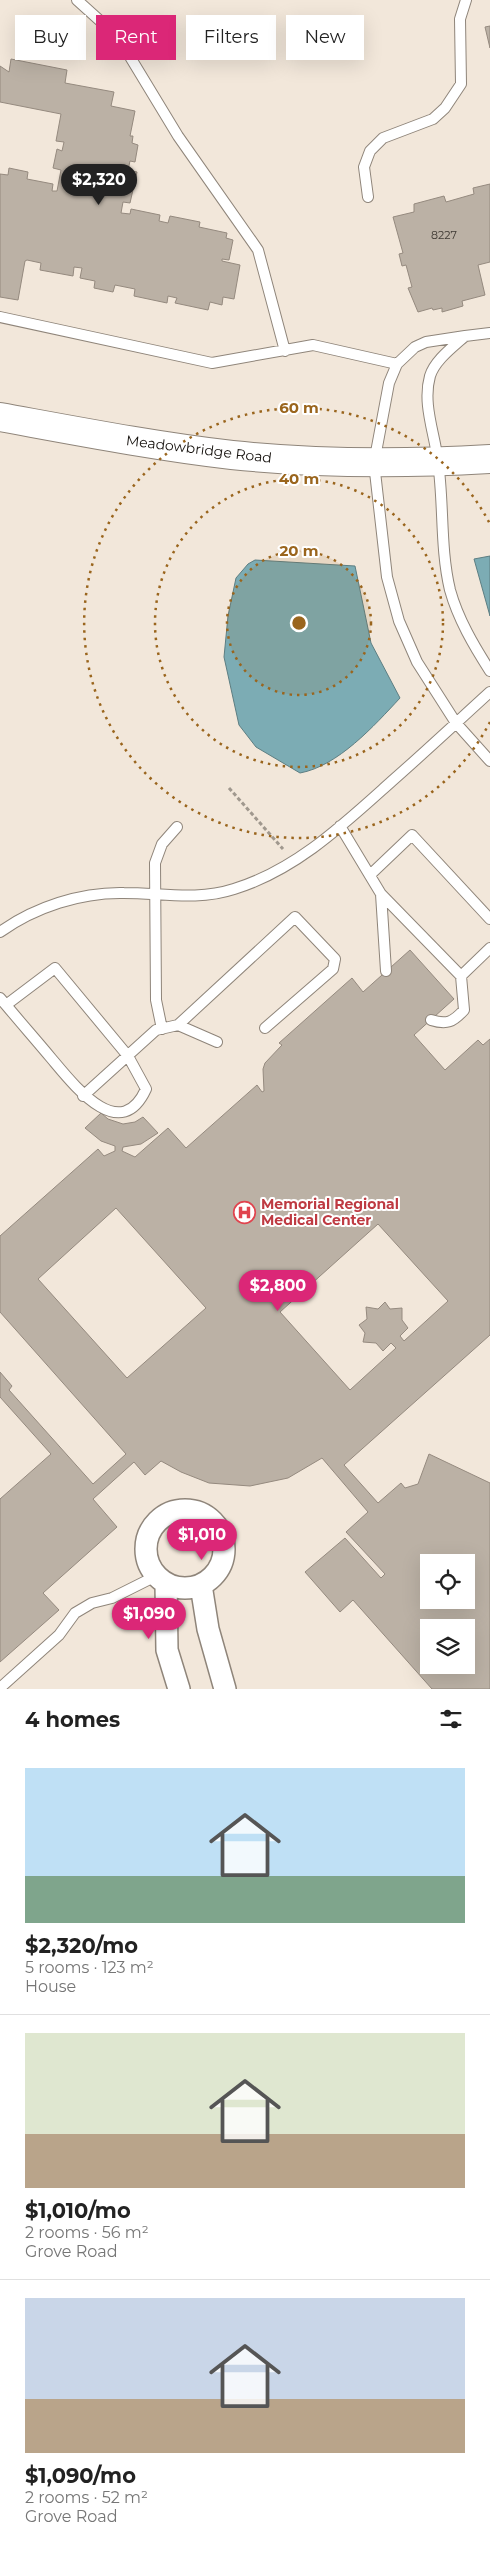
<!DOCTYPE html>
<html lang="en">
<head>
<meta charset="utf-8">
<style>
	:root { --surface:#fff; --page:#f6f6f6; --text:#222; --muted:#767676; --line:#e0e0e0; --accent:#db2777 }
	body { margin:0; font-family:Montserrat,sans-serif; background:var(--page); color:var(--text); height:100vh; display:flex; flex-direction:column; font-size:19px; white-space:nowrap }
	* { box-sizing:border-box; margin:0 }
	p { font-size:16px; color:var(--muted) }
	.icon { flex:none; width:28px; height:28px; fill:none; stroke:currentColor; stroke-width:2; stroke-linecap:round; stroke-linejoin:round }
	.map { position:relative; height:1689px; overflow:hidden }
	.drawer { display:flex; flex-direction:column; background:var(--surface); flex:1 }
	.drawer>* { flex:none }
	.banner { position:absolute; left:15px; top:15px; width:460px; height:45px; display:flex; gap:10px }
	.fabs { position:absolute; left:420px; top:1554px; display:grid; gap:10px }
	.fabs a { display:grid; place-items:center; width:55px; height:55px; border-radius:0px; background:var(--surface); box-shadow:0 5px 20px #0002; font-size:25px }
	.price { position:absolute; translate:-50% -42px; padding:0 11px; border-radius:18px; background:var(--accent); color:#fff; font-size:16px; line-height:32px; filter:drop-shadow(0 1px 2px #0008) }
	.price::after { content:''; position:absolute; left:50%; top:30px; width:15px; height:11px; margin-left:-8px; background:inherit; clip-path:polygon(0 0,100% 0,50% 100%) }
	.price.current { background:#222; color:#fff }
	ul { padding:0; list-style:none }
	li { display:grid; align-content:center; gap:10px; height:265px; padding:0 25px }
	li+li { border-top:1px solid var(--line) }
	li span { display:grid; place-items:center; height:155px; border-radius:0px; color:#555 }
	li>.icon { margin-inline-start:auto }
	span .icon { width:90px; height:90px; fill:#fffc; stroke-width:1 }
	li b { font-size:21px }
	h2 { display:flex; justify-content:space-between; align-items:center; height:60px; padding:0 25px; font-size:21px }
	.tag { padding:0 18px; border-radius:0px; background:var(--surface); box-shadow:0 5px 20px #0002; font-size:18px; line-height:45px }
	.tag.current { background:var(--accent); color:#fff }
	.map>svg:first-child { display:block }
	.water { fill:#7cacb4; stroke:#5d7e82 }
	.building { fill:#bbb1a5; stroke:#958a7f; fill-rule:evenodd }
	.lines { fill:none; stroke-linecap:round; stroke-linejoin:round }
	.service-casing { stroke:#8f857a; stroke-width:12 }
	.minor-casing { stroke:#8f857a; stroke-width:24 }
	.secondary-casing { stroke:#8f857a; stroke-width:30 }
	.path { stroke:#a0988e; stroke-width:3; stroke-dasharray:4 2.5; stroke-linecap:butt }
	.service { stroke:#fff; stroke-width:10 }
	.minor { stroke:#fff; stroke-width:21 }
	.secondary { stroke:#fff; stroke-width:28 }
	.ring { fill:none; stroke:#9a651d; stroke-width:2.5; stroke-dasharray:2.5 5 }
	.labels { text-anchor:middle; stroke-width:4; stroke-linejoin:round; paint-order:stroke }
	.number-label { font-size:11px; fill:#3e3933 }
	.street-label { font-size:14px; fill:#15110d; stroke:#fff }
	.health-label { font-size:14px; font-weight:bold; fill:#be3a42; stroke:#fff; text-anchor:start }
	.centre { fill:#9a651d; stroke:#fff; stroke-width:2.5 }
	.ring-label { font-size:15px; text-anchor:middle; font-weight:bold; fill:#9a651d; stroke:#fff; stroke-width:4; stroke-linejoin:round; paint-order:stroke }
</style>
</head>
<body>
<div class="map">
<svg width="490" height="1689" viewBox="0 0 490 1689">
	<rect width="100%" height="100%" fill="#f2e7da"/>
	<!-- water -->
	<path class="water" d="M490 556V616L474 559Z
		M255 560 355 566 371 643 400 698C374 726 338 766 300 773L256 747 239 725 224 657 228 616 236 578 248 564Z"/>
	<!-- building -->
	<path class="building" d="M490 26V48L485 27Z
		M11 59 67 70 65 83 114 92 111 106 135 111 130 136H133L132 143 138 145 135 162 130 161 128 170 137 172 130 203 123 202 121 213 130 214 131 209 160 215 159 221 168 223 170 216 200 222 199 227 227 233 226 238 233 240 229 260 222 259V261L240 265 234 299 223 297 222 305 210 302 208 310 175 303 177 298 168 296 167 303 134 296 135 289 115 285 113 292 94 288 95 281 80 278 82 268 74 267 73 276 40 270 41 263 27 260 25 261 18 300 0 297V174L8 175 9 168 28 172 27 179 53 184 52 191H57L61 170 53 168 57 149 62 151 64 142 56 141 61 114 0 102V66L9 72Z
		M490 184V262L478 265 485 295 462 301 463 306 442 312V308L433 310 432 308 418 312 408 288 412 287 406 265 402 266 399 254 403 253 393 217 414 212V204L444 196 446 202 474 194 473 188Z
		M410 950 454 999 414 1035 445 1070 478 1040 483 1045 490 1039V1335L344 1465 378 1503 401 1483 405 1488 418 1484 429 1454 490 1483V1689H432L353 1600 340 1612 305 1572 345 1538 381 1578 385 1574 346 1532 368 1512 322 1458 288 1478 250 1486 209 1483 181 1472 161 1461 145 1475 134 1462 93 1499 117 1527 43 1593 59 1610 0 1662V1499L51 1454 0 1397V1372L12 1386 9 1390 93 1484 126 1454 0 1312V1236L98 1149 104 1156 115 1151V1146L101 1141 85 1128 101 1113 108 1119 123 1124 135 1122 143 1117 158 1133 141 1144 123 1147 122 1151 135 1157 168 1128 186 1148 257 1085 262 1092 264 1091 263 1069 265 1063 282 1045 279 1043 352 978 363 992ZM116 1208 206 1308 127 1378 38 1279ZM378 1224 448 1301 404 1341 400 1336 408 1328 402 1320V1308L390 1309 385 1302 378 1309 366 1307 367 1319 359 1325 365 1333 363 1342 376 1343 383 1351 391 1343 396 1348 350 1390 280 1312ZM429 1562H466V1600H429ZM429 1628H466V1665H429Z"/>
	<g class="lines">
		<defs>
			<path id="service" d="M77 0 118 37 178 136 258 250 285 351
				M368 197 364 167 370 151 383 138 433 119 445 108 461 84 460 19 466 0
				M0 317 212 363 313 345 397 364
				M465 336 490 333
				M490 671C474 646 458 619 450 590 440 548 444 504 438 462 435 434 422 404 430 376 435 360 453 347 465 336L426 342 415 347 397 364 389 383 374 463 387 577 399 621 417 662 456 723 490 761
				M340 826 381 894 461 976 490 948
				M370 875 412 835 490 919
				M381 894 386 971
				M0 932C35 907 81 892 124 893 162 893 197 901 234 889 296 870 344 824 392 781 425 752 457 722 490 692
				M0 998 6 1005C21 1023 36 1040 51 1058 73 1084 120 1146 146 1089L128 1056 55 968 6 1005
				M431 1020C447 1025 453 1022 464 1010L461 976
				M162 1029 156 1000 155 863 162 844 177 827
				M217 1042 178 1025 295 917 335 959 333 969 265 1028
				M83 1096 156 1030 178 1025
				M0 1688 59 1635 75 1613 92 1603 112 1598 156 1576"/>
			<path id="minor" d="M146 1549a39 39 0 1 1 78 0a39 39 0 1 1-78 0Z
				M166 1583 167 1650 179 1689
				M201 1585 208 1629 225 1689"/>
			<path id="secondary" d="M0 417C77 431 154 446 232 455 318 464 404 464 490 459"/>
		</defs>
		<!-- service casing -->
		<use href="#service" class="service-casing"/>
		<!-- minor casing -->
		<use href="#minor" class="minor-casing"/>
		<!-- secondary casing -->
		<use href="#secondary" class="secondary-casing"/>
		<!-- path -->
		<path class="path" d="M229 788 283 849"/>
		<!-- service -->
		<use href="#service" class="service"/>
		<!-- minor -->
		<use href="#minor" class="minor"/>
		<!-- secondary -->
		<use href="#secondary" class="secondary"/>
	</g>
	<!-- distance rings -->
	<circle cx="299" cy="623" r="72" fill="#9a651d" fill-opacity=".12"/>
	<g class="ring">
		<circle cx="299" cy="623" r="72"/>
		<circle cx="299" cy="623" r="144"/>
		<path d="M490 722A215 215 0 1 1 490 524"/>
	</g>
	<!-- icons -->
	<defs>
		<symbol id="hospital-ring" viewBox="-11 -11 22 22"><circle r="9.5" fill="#fff" stroke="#e0444e" stroke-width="1.5"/><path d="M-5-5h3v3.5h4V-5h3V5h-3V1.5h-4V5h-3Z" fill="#e0444e"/></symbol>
	</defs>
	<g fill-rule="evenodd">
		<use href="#hospital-ring" x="232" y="1200" width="25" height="25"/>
	</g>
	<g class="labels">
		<!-- number labels -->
		<g class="number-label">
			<text x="444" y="239">8227</text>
		</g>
		<!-- street labels -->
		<g class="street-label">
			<text transform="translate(199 449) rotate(7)" y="5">Meadowbridge Road</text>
		</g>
		<!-- health labels -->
		<g class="health-label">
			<text x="261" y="1209">Memorial Regional<tspan x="261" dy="16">Medical Center</tspan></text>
		</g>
	</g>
	<circle cx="299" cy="623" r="8" class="centre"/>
	<g class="ring-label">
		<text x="299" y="413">60 m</text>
		<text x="299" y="484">40 m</text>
		<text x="299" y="556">20 m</text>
	</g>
</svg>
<div class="fabs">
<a><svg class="icon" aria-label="locate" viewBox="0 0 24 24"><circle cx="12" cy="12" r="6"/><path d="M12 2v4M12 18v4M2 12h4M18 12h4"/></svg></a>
<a><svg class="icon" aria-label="layers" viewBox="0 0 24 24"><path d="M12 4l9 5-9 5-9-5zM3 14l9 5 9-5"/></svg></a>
</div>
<b class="price current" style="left:99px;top:206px">$2,320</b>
<b class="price" style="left:278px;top:1312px">$2,800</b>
<b class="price" style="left:202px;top:1561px">$1,010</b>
<b class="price" style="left:149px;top:1640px">$1,090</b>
<div class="banner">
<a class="tag">Buy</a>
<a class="tag current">Rent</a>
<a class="tag">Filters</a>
<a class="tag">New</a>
</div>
</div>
<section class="drawer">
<h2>4 homes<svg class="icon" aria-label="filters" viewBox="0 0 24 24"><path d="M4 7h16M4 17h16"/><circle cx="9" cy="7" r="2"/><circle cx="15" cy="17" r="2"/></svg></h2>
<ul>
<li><span style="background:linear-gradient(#bfe0f5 70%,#7fa58c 0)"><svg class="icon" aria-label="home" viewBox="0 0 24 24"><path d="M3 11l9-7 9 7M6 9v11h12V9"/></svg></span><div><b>$2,320/mo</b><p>5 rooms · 123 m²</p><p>House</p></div></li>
<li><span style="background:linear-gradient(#dfe7d0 65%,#b9a48a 0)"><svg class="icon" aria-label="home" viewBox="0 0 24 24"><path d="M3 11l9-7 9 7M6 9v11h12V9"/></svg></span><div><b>$1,010/mo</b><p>2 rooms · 56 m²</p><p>Grove Road</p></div></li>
<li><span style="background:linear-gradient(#c9d6e8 65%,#b9a48a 0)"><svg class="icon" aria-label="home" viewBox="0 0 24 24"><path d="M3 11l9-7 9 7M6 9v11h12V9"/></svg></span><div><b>$1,090/mo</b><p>2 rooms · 52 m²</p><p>Grove Road</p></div></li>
</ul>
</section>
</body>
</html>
